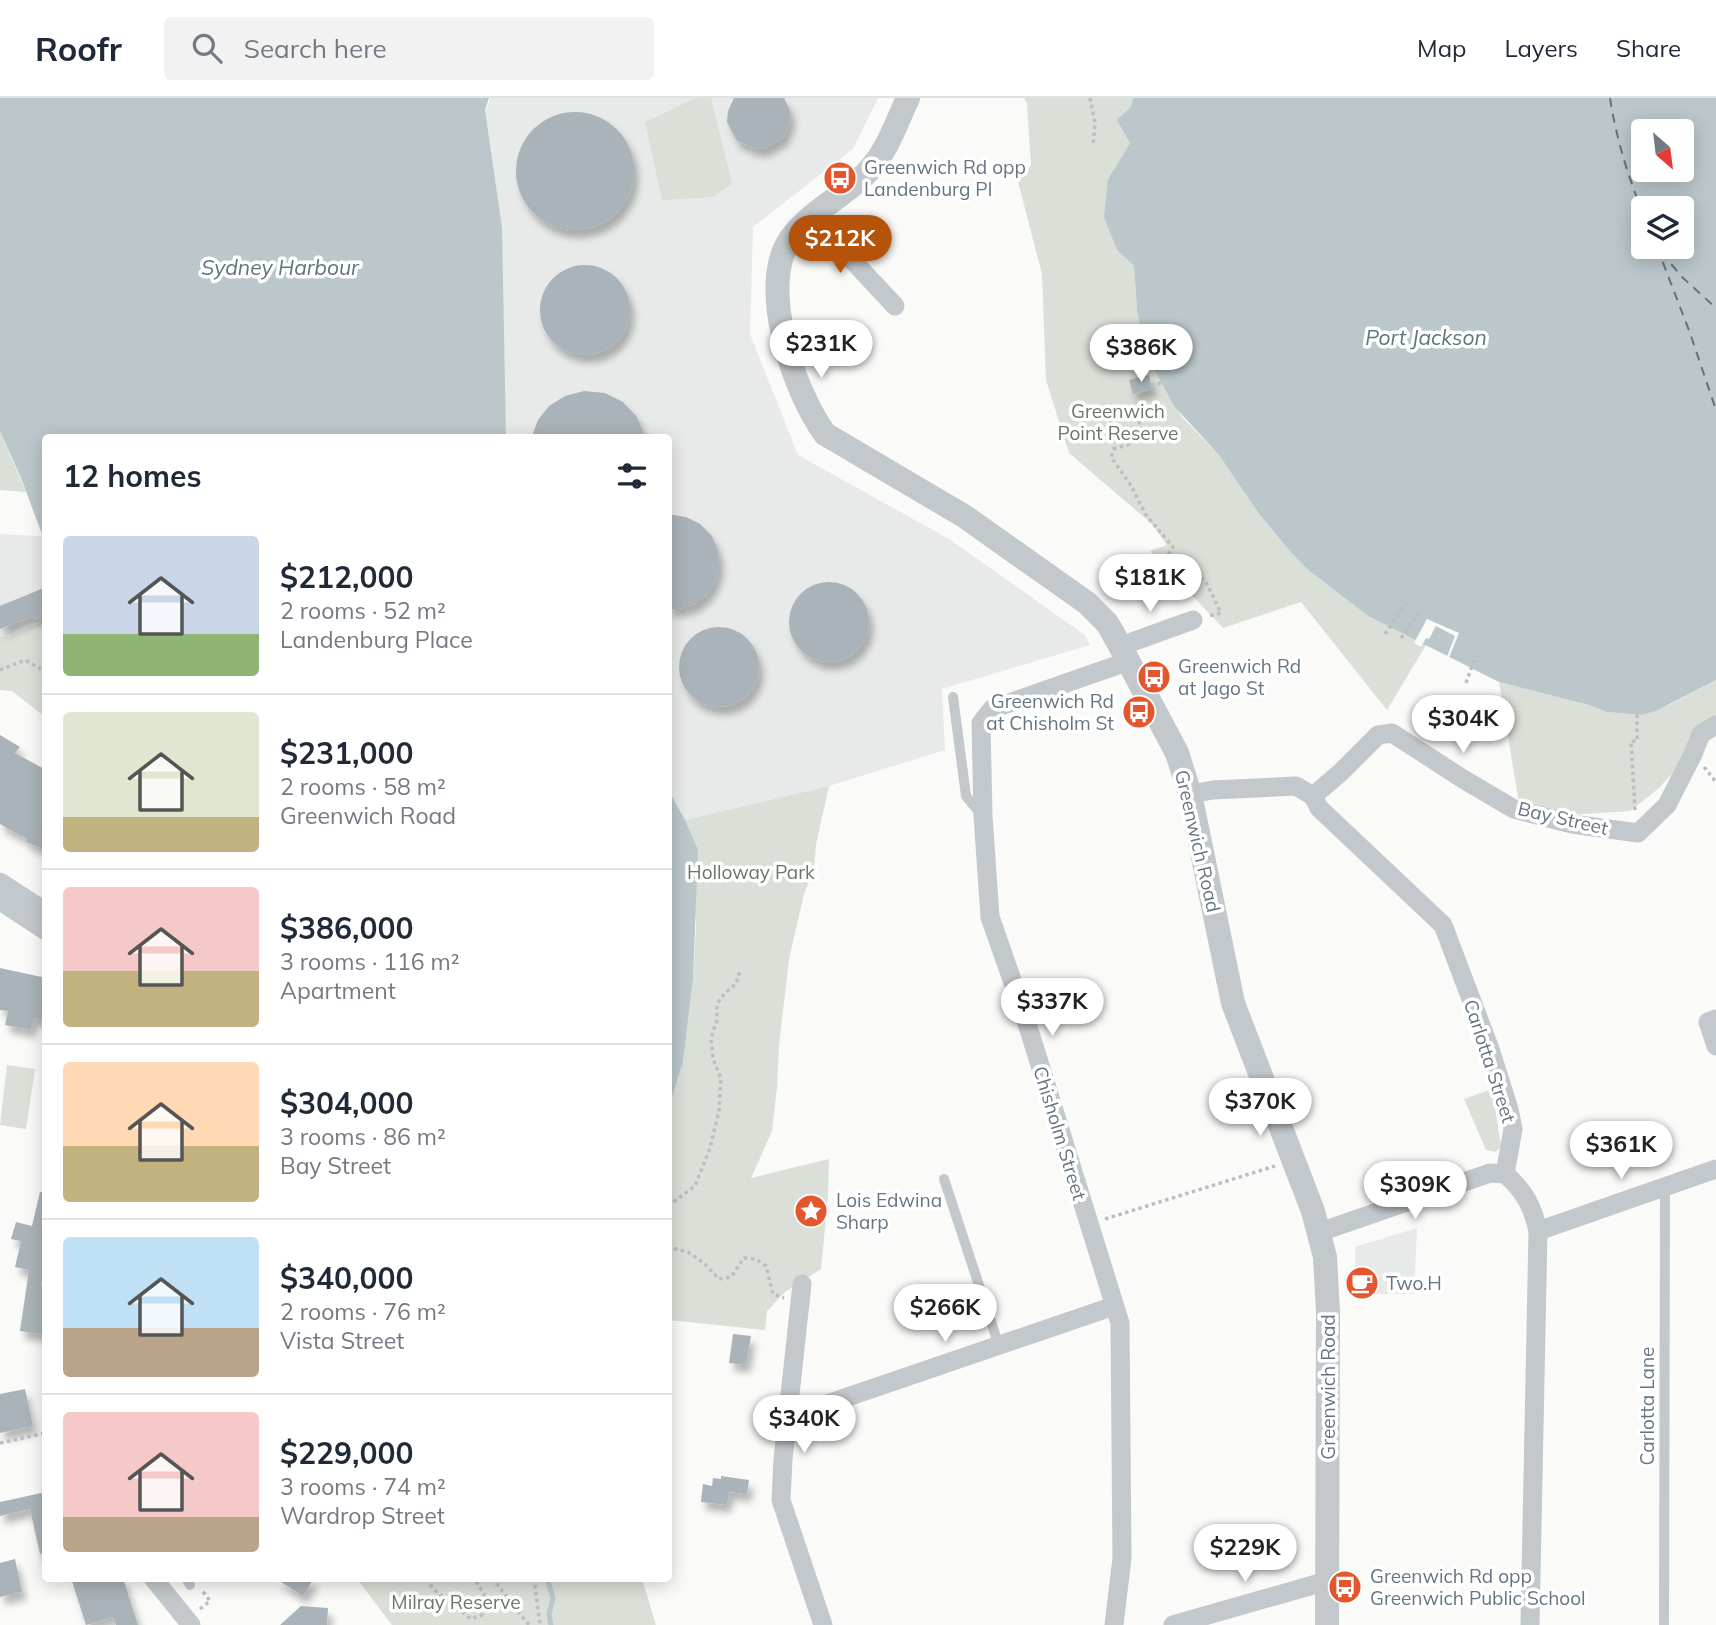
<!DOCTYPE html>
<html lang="en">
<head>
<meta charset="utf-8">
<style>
	:root { --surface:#fff; --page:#f2f2f3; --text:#1f2937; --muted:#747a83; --line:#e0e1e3; --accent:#b45309 }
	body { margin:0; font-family:Mulish,sans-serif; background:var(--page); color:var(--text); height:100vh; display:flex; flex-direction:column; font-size:26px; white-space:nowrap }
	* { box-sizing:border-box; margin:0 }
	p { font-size:23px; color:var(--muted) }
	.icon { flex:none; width:38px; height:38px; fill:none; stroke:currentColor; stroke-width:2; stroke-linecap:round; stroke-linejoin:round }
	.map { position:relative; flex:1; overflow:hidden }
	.drawer { position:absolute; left:42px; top:336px; width:630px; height:1148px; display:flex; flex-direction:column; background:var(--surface); border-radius:7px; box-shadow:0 4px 18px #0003 }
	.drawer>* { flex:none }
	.needle { width:46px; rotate:152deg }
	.fabs { position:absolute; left:1631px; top:21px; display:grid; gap:14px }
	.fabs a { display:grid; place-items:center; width:63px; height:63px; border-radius:7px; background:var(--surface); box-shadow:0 4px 18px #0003; font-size:35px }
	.price { position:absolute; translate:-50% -60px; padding:0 16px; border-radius:24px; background:#fff; color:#222; font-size:23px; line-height:46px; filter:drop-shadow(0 2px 4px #0008) }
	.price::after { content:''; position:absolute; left:50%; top:42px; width:21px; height:16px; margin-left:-10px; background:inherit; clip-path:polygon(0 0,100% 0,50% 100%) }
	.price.selected { background:var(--accent); color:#fff }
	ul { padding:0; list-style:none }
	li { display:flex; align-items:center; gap:21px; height:175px; padding:0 21px }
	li+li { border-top:2px solid var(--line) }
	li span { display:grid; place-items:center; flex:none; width:196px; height:140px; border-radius:7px; color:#555 }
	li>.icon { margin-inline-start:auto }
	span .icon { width:84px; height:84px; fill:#fffc; stroke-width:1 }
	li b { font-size:30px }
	h2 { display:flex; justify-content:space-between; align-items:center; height:84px; padding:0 21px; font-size:30px }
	header { display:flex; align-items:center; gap:42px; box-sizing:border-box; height:98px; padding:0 35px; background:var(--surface); border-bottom:2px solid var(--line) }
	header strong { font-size:33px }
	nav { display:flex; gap:38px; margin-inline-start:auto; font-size:24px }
	.search { width:490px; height:63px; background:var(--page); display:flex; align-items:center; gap:18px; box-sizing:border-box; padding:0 24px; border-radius:7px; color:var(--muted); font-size:26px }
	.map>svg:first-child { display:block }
	.built { fill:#e8e9e9 }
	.green { fill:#dadfd7 }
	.water { fill:#bbc7cb; fill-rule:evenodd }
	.pier { fill:#fafaf8 }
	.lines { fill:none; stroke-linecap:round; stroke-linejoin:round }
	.stream { stroke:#bbc7cb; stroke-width:5 }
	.ferry { stroke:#60757c; stroke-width:2; stroke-dasharray:9 7; stroke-linecap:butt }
	.building { fill:#aab3b9; filter:url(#shadow) }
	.path { stroke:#bbbfc2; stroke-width:3.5; stroke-dasharray:3.5 3.5; stroke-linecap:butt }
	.service { stroke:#c3c8cc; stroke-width:10 }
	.minor { stroke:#c3c8cc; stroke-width:19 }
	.tertiary { stroke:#c3c8cc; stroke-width:24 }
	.labels { text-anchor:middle; stroke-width:7; stroke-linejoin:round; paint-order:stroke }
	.poi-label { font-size:19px; fill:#657683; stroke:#fff; text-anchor:start }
	.park-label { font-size:19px; fill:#687a64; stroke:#fff }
	.street-label { font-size:19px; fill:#657683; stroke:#fff }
	.water-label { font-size:21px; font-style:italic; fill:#60757c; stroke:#fff }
</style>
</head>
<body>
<header>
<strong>Roofr</strong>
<div class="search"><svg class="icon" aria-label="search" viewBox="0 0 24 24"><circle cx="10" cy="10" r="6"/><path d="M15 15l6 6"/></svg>Search here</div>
<nav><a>Map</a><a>Layers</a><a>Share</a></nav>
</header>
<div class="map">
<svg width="1716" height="1527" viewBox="0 0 1716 1527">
	<defs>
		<filter id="shadow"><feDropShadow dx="4.5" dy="8" stdDeviation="3.5" flood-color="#0004"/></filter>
	</defs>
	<rect width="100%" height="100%" fill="#fafaf8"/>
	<!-- built -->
	<path class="built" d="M491 0H878L853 51 753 129 750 236 798 357 949 441 1085 537 1090 547 942 591 945 652 829 688 685 722 668 692V340L506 339 484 17Z
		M0 436 41 438 45 446V542L0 539Z
		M1417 1130 1414 1196H1355V1149Z"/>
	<!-- green -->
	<path class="green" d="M696 0H711L732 86 713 99 662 102 645 24Z
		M1024 0H1133L1130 45 1108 81 1117 151 1134 168 1137 213 1148 256 1182 319 1219 357 1257 413 1307 471 1368 518 1426 547 1387 612 1301 504 1223 530 1150 453 1167 447 1152 426 1069 355 1046 282 1042 176 1018 84 1031 67 1027 6Z
		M0 333 26 394 0 392Z
		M45 523V619L12 593 0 592V539H9Z
		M1716 582V628L1658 691 1630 713 1569 717 1519 705 1499 584 1589 607 1607 614 1641 617 1671 606Z
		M829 688 816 746 814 772 804 796 789 861 779 947 777 990 772 1033 751 1080 829 1061 828 1098 821 1171 785 1194 767 1213 765 1232 669 1222V1009L683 964 693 882 696 827 691 737 685 722Z
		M7 967 35 971 26 1031 0 1027Z
		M1492 991 1501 1048 1496 1054 1486 1052 1464 1001Z
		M357 1481H642L656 1527H392Z"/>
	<!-- water -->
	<path class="water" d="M0 0H489L485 12 502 130 506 339 46 340 45 436H42L21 380 0 333Z
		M1133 0H1716V582L1656 613 1641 617 1607 614 1589 607 1499 584 1368 518 1307 471 1290 453 1257 413 1219 357 1174 308 1152 267 1142 235 1137 213 1134 168 1117 152 1104 119 1108 81 1130 45 1117 22 1131 9ZM1643 33H1682V72H1643ZM1643 110H1682V149H1643Z
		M669 693 685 722 698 752 693 882 683 964 669 1009Z"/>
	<!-- pier -->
	<path class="pier" d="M1427 521 1459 535 1448 562 1446 561 1455 538 1436 528 1429 541 1426 540 1421 549 1414 545Z"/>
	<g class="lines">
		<!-- stream -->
		<path class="stream" d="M547 1480 553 1500 549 1516 551 1527"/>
		<!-- ferry -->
		<path class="ferry" d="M1610 0C1616 39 1628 79 1643 115
			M1657 149 1690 235 1716 312
			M1661 154 1682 179 1716 210"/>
	</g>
	<!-- building -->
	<path class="building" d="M734 0H784L789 10 791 20 784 39 766 50 756 51 737 43 727 24 728 13Z
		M516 73a59 59 0 1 1 118 0a59 59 0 1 1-118 0Z
		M540 212a45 45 0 1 1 90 0a45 45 0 1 1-90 0Z
		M1149 277 1152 291 1133 296 1129 282Z
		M584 293 605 295 623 304 637 319 646 340H531L538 322 549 308 565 298Z
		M668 416 686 419 700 426 712 438 718 453 719 470 714 486 705 498 693 507 678 511H668Z
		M789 524a40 40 0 1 1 80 0a40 40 0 1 1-80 0Z
		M46 489V517L35 521 34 518 0 531V508Z
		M679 569a40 40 0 1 1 80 0a40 40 0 1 1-80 0Z
		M0 637 20 649 15 655 46 672V752L26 744 27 741 0 726Z
		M0 870 46 880V922L34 920 31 932 5 927 8 913 0 912Z
		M40 1094H46V1167L41 1187 46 1188V1237L20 1233 29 1172 15 1169 21 1143 11 1141 16 1124 32 1128Z
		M733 1236 751 1238 746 1267 729 1265Z
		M25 1291 33 1328 0 1335V1296Z
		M721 1378 749 1382 747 1396 729 1394 727 1407 701 1404 703 1386 712 1388 713 1380 721 1381Z
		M46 1394V1455L40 1456 30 1411 0 1418V1404Z
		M15 1461 22 1494 0 1499V1465Z
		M71 1480H123L138 1527H116L113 1519 86 1527Z
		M275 1480H314L303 1498Z
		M301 1508 328 1510 327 1527H280Z"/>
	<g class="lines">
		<!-- path -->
		<path class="path" d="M1090 0 1095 25 1093 48
			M1151 287 1165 284
			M1139 316 1140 338 1129 346 1114 351 1111 359 1130 386 1146 417 1173 449 1169 455 1206 484 1221 515 1209 518
			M1110 321 1114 351
			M1385 536 1407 503
			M1401 540 1420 512
			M0 572 25 562 46 574
			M1466 585 1476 557
			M1704 669 1716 684
			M1635 712 1631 643H1637V613
			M668 1108 695 1088 710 1050 719 1013 721 980 713 961 711 940 717 922V906L725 895 736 886 740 873
			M1105 1121 1275 1068
			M668 1127V1129
			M668 1153 672 1150 688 1154 705 1166 719 1181 731 1179 744 1160 756 1161 766 1168 773 1196 784 1200
			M0 1345 46 1335
			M428 1480 432 1490 471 1521 482 1517 485 1498 474 1480
			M492 1480 529 1527
			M534 1480 540 1527
			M200 1511 210 1503 201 1491"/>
		<!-- service -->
		<path class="service" d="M953 599 966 698 980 715
			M944 1081 999 1248
			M186 1480 190 1487
			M1664 1527 1665 1089"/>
		<!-- minor -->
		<path class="minor" d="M812 119 895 208
			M1121 548 1193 522
			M1190 696 1213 692 1296 688 1313 698 1340 675 1378 637 1392 635 1463 681 1514 711 1572 726 1638 735 1667 707 1693 656 1701 636 1716 627
			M1313 698 1319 710 1443 827 1490 951 1509 1011 1513 1031 1505 1076C1524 1092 1533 1109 1538 1133L1530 1527
			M0 784 46 814
			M0 803 46 833
			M1716 921 1708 924 1716 948
			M1538 1133 1716 1071
			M1320 1134 1490 1075 1505 1076
			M802 1186 783 1361 781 1402 823 1527
			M789 1319 1114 1208
			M153 1480 191 1527
			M1114 1527 1122 1460 1120 1225 1025 919 990 819 983 718 981 625 992 611 1129 563
			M1173 1527 1327 1483"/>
		<!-- tertiary -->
		<path class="tertiary" d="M908 0C897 23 888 51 871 70 848 97 812 111 791 140 757 187 794 294 825 336L964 418 1087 505 1107 525 1118 544 1177 655 1190 696 1233 905 1313 1113 1325 1159 1328 1214 1327 1527"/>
	</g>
	<!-- icons -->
	<defs>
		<symbol id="bus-disc" viewBox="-11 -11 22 22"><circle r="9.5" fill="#e4572e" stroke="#fff"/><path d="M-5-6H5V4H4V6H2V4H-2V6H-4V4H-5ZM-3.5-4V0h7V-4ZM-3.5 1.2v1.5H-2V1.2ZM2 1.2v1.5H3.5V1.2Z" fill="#fff"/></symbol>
		<symbol id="sight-disc" viewBox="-11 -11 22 22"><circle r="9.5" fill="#e4572e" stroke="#fff"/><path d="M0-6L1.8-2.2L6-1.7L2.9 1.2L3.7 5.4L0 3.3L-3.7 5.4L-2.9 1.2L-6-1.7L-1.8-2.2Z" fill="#fff"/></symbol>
		<symbol id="cafe-disc" viewBox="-11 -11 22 22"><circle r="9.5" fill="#e4572e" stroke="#fff"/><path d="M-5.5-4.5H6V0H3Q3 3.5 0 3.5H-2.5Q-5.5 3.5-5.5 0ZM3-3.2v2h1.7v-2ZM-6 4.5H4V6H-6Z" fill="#fff"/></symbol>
	</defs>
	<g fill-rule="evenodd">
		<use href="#bus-disc" x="821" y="61" width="38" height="38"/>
		<use href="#bus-disc" x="1135" y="560" width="38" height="38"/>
		<use href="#bus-disc" x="1120" y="595" width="38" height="38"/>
		<use href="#sight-disc" x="792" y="1094" width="38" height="38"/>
		<use href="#cafe-disc" x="1343" y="1166" width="38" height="38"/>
		<use href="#bus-disc" x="1326" y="1470" width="38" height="38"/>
	</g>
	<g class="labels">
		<!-- poi labels -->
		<g class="poi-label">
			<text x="864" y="76">Greenwich Rd opp<tspan x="864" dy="22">Landenburg Pl</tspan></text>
			<text x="1178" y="575">Greenwich Rd<tspan x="1178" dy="22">at Jago St</tspan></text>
			<text x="1114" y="610" text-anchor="end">Greenwich Rd<tspan x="1114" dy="22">at Chisholm St</tspan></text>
			<text x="836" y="1109">Lois Edwina<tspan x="836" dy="22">Sharp</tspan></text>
			<text x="1386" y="1192">Two.H</text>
			<text x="1370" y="1485">Greenwich Rd opp<tspan x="1370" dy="22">Greenwich Public School</tspan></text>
		</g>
		<!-- park labels -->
		<g class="park-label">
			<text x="1118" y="320">Greenwich<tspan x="1118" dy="22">Point Reserve</tspan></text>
			<text x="751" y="781">Holloway Park</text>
			<text x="456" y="1511">Milray Reserve</text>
		</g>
		<!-- street labels -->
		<g class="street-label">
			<text transform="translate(1563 720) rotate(13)" y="7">Bay Street</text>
			<text transform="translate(1198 743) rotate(77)" y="7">Greenwich Road</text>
			<text transform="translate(1490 963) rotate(72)" y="7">Carlotta Street</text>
			<text transform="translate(1060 1035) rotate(73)" y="7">Chisholm Street</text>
			<text transform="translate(1328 1289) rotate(-90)" y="7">Greenwich Road</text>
			<text transform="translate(1647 1308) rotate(-90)" y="7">Carlotta Lane</text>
		</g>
		<!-- water labels -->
		<g class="water-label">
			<text x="280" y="177">Sydney Harbour</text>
			<text x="1426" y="247">Port Jackson</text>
		</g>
	</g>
</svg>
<div class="fabs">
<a><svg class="needle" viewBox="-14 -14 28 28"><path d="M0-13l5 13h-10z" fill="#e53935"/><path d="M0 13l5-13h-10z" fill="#747a83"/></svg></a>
<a><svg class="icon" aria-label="layers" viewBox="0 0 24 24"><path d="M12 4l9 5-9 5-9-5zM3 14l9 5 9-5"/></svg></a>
</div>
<b class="price selected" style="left:840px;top:177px">$212K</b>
<b class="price" style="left:821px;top:282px">$231K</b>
<b class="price" style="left:1141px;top:286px">$386K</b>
<b class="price" style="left:1150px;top:516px">$181K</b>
<b class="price" style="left:1463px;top:657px">$304K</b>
<b class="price" style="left:1052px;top:940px">$337K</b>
<b class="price" style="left:1260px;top:1040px">$370K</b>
<b class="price" style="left:1621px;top:1083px">$361K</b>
<b class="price" style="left:1415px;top:1123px">$309K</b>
<b class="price" style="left:945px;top:1246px">$266K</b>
<b class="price" style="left:804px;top:1357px">$340K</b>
<b class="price" style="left:1245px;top:1486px">$229K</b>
<section class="drawer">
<h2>12 homes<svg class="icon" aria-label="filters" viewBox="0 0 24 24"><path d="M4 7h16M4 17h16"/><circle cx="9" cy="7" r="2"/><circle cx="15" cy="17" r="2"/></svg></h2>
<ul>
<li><span style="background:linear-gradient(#c9d6e8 70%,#8fb573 0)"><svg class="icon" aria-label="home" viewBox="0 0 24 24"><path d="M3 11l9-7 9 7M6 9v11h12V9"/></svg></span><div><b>$212,000</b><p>2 rooms · 52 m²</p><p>Landenburg Place</p></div></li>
<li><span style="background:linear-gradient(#dfe7d0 75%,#c2b280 0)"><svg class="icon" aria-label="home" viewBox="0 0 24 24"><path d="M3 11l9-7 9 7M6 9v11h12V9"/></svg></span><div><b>$231,000</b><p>2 rooms · 58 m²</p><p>Greenwich Road</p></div></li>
<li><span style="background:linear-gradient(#f6c9c9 60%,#c2b280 0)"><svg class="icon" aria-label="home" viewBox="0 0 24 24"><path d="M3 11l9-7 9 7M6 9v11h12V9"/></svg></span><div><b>$386,000</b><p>3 rooms · 116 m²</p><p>Apartment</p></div></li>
<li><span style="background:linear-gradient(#ffd9b3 60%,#c2b280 0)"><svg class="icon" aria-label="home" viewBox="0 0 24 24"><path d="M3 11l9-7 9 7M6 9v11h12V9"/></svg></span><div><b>$304,000</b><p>3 rooms · 86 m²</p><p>Bay Street</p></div></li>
<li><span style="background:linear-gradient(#bfe0f5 65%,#b9a48a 0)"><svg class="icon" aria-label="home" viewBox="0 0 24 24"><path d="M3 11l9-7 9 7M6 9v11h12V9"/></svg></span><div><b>$340,000</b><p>2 rooms · 76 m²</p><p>Vista Street</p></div></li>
<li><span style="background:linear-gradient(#f6c9c9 75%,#b9a48a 0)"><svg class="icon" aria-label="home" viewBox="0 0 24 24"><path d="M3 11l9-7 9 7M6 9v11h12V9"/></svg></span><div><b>$229,000</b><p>3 rooms · 74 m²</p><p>Wardrop Street</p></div></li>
</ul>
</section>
</div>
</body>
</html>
